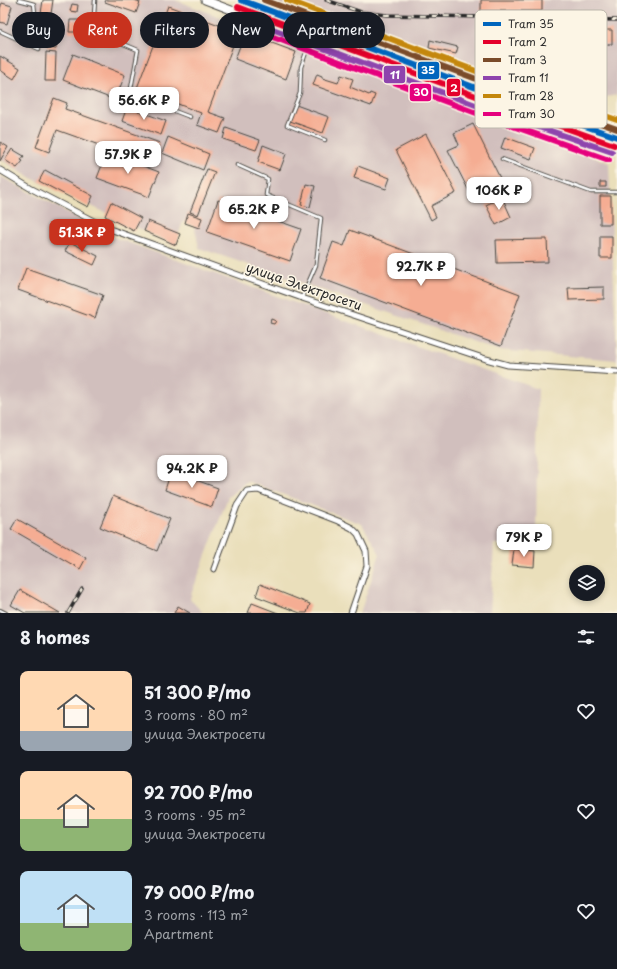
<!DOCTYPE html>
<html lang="en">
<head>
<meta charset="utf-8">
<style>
	:root { --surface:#171b24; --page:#242831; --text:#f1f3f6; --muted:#9ea1a6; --accent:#c8321e }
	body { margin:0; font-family:"Playpen Sans",sans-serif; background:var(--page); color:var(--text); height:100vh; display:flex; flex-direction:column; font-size:15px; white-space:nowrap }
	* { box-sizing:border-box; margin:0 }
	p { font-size:13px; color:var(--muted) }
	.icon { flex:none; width:22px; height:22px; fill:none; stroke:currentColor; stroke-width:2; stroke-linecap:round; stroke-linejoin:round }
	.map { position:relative; height:613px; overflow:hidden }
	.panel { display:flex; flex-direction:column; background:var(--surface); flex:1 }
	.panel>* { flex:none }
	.top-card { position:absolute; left:12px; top:12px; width:400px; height:36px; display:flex; gap:8px }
	.tools { position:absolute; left:569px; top:565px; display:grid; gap:8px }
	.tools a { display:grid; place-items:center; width:36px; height:36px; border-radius:50%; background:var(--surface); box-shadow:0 2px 6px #0003; font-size:20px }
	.price { position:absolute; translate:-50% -34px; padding:0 9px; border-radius:8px; background:#fff; color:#222; font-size:13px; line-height:26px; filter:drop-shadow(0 1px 2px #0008) }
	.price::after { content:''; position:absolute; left:50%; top:24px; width:12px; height:9px; margin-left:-6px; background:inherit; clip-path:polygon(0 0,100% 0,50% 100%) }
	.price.selected { background:var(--accent); color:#fff }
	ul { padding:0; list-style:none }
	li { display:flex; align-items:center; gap:12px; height:100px; padding:0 20px }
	li span { display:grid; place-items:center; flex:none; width:112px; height:80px; border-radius:8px; color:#555 }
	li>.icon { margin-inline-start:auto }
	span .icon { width:48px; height:48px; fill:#fffc; stroke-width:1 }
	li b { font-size:17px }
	h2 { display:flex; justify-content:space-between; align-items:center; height:48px; padding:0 20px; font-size:17px }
	.tag { padding:0 14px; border-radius:18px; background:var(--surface); box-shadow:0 2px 6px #0003; font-size:14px; line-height:36px }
	.tag.selected { background:var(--accent); color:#fff }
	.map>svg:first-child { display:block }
	.industrial { fill:#d1bfbd }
	.building { fill:#f5ad93 }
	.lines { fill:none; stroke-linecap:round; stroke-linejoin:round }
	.service-casing { stroke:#484641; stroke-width:4.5 }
	.minor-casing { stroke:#484641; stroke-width:7 }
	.secondary-casing { stroke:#484641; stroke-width:9 }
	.service { stroke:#fff; stroke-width:2.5 }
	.minor { stroke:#fff; stroke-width:5 }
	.secondary { stroke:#fff; stroke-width:7 }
	.rail-casing { stroke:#2b2b2b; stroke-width:3.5 }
	.rail { stroke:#fcf5e5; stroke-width:2; stroke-dasharray:6; stroke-linecap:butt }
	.tram-1-casing { stroke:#fcf5e5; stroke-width:9 }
	.tram-2-casing { stroke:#fcf5e5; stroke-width:9 }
	.tram-3-casing { stroke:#fcf5e5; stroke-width:9 }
	.tram-4-casing { stroke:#fcf5e5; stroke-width:9 }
	.tram-5-casing { stroke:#fcf5e5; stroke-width:9 }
	.tram-6-casing { stroke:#fcf5e5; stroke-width:9 }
	.tram-1 { stroke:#0065bd; stroke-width:6 }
	.tram-2 { stroke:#e4002b; stroke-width:6 }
	.tram-3 { stroke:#7a4b2a; stroke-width:6 }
	.tram-4 { stroke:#8e44ad; stroke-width:6 }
	.tram-5 { stroke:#c4870b; stroke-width:6 }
	.tram-6 { stroke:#e5007d; stroke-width:6 }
	.labels { text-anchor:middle; stroke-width:3; stroke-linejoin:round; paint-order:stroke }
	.street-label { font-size:13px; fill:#2b2b2b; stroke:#fcf5e5 }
	.key { fill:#fcf5e5; stroke:#bdb8ad; stroke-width:1 }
	.key-label { font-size:11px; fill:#2b2b2b }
	.line-badge { stroke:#fcf5e5; stroke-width:1.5 }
	.badge-label { font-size:11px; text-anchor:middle; font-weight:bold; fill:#fff }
</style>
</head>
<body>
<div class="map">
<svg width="617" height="613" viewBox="0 0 617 613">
	<rect width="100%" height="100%" fill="#fcf5e5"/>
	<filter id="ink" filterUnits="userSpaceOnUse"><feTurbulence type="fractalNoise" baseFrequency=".025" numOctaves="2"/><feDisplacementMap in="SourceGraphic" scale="8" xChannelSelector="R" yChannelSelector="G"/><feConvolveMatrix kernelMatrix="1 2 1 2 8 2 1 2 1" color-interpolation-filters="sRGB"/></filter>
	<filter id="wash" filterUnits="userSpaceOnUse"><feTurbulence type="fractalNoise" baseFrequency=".012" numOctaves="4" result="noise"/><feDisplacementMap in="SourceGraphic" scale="16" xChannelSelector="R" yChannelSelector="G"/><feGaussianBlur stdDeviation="0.9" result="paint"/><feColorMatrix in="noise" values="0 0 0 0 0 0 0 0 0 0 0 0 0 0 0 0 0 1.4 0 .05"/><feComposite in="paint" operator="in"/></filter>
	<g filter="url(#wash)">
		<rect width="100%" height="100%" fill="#eadfbb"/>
		<!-- industrial -->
		<path class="industrial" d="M0 0H175L609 163 617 360 498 350 199 248 194 224 183 221 175 245 29 177 0 159Z
			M266 0H617V95L606 97 599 103 596 112Z
			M0 176 113 237 326 314 538 389 536 537 531 544H494L490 613H360L380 554 362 524 247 481 228 497 192 592 190 599 203 613H0Z"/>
		<g id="blocks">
			<!-- building -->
			<path class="building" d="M43 0H53L50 21 40 20Z
				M106 0H134L140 2 136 13 105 2Z
				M481 0H542V11H481Z
				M2 3 12 6 7 24 0 22V9Z
				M72 4 78 5 77 12 70 11Z
				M168 6 238 32 208 112 225 118 219 133 197 125 201 113 137 88Z
				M70 20H81L80 32H69Z
				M49 25 58 26 56 49 47 48Z
				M575 30H612V44L576 45Z
				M245 33 296 52 286 79 235 59Z
				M430 40 458 47 456 54 429 48Z
				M46 52 56 53 55 81H45Z
				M73 54 125 75 115 100 63 80Z
				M0 56 20 68 14 79 0 70Z
				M317 74 322 76V78L338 83 341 75 353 79 350 87 369 95 370 93 375 95 371 106 313 85Z
				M54 98 67 103 65 109 160 143 152 164 57 130 49 152 36 147Z
				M296 105 329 117 323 133 290 121Z
				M127 107 166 121 161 135 122 121Z
				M473 124 504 186 474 201 448 150 459 145 454 133Z
				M226 128 260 140 256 150 223 139Z
				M426 134 456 193 431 206 436 217 431 220 396 150Z
				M168 137 209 154 203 170 162 153Z
				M505 137 535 148 531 159 501 148Z
				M0 142 8 147 0 161Z
				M263 145 286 154 280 170 258 162Z
				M12 149 24 156 21 160 23 161 17 168 5 160Z
				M107 152 159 172 149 197 97 178Z
				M358 166 390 178 386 189 354 178Z
				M207 169 215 172 198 215 190 212Z
				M45 170 93 196 88 207 39 181Z
				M600 182H606V187H600Z
				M306 184 315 186 310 207 301 205Z
				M600 196H611V224H600Z
				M502 197 511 217 496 225 486 205Z
				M218 200 301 229 290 261 207 232Z
				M111 202 141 218 134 231 105 216Z
				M188 213 202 218 199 228 185 223Z
				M148 221 180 234 176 245 144 231Z
				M350 230 520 294 501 346 320 278 333 242 344 246Z
				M600 236H612V258H600Z
				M547 239 548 262 497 263 496 240Z
				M70 242 98 256 94 265 65 251Z
				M26 268 103 295 95 318 18 290Z
				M604 287V299L569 300 568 288Z
				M271 319 276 321 274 324 270 323Z
				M171 471 218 488 212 507 165 490Z
				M113 496 170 519 157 551 100 527Z
				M17 519 86 558 80 569 11 529Z
				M514 549 535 551 534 567 512 565Z
				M260 584 310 604 307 613H300L256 596Z
				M20 590 60 613H25L11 605Z
				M252 603 278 613H248Z
				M178 606 190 613H174Z"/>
		</g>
	</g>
	<g filter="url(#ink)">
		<use href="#blocks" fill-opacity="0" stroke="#484641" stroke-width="1"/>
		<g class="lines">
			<defs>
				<path id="service" d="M95 0 93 31 138 50 130 94 190 117
					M0 31 39 49 34 4 19 0
					M310 41 301 67 300 93 287 125 325 140
					M502 159 591 192H617
					M237 165 268 179 266 195 321 218 316 265 302 297
					M0 610 6 613"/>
				<path id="minor" d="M0 170 30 188 107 228 305 299 486 359 508 365 617 372
					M214 569 237 506 247 491 258 490 338 521 352 528 358 534 366 551 367 566 351 613"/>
				<path id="secondary" d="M205 0 378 66 617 147"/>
			</defs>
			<!-- service casing -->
			<use href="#service" class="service-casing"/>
			<!-- minor casing -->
			<use href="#minor" class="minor-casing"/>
			<!-- secondary casing -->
			<use href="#secondary" class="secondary-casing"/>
			<!-- service -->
			<use href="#service" class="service"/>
			<!-- minor -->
			<use href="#minor" class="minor"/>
			<!-- secondary -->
			<use href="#secondary" class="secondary"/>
			<defs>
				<path id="rail" d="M326 0 361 12 387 15 617 20
					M68 613 82 589"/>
			</defs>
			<!-- rail casing -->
			<use href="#rail" class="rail-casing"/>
			<!-- rail -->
			<use href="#rail" class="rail"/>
			<defs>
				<path id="tram-1" d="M241 0 495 95 617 137"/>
				<path id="tram-2" d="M238 7 492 102 614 145"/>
				<path id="tram-3" d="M264 0 498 87 617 129"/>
				<path id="tram-4" d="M235 15 489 110 612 152"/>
				<path id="tram-5" d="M287 0 500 80 617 120"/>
				<path id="tram-6" d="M233 22 487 117 609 160"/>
			</defs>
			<!-- tram-1 casing -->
			<use href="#tram-1" class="tram-1-casing"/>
			<!-- tram-2 casing -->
			<use href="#tram-2" class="tram-2-casing"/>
			<!-- tram-3 casing -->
			<use href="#tram-3" class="tram-3-casing"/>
			<!-- tram-4 casing -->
			<use href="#tram-4" class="tram-4-casing"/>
			<!-- tram-5 casing -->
			<use href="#tram-5" class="tram-5-casing"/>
			<!-- tram-6 casing -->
			<use href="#tram-6" class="tram-6-casing"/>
			<!-- tram-1 -->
			<use href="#tram-1" class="tram-1"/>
			<!-- tram-2 -->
			<use href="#tram-2" class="tram-2"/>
			<!-- tram-3 -->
			<use href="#tram-3" class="tram-3"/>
			<!-- tram-4 -->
			<use href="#tram-4" class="tram-4"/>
			<!-- tram-5 -->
			<use href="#tram-5" class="tram-5"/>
			<!-- tram-6 -->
			<use href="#tram-6" class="tram-6"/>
		</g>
	</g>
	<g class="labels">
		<!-- street labels -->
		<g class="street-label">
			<text transform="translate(304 286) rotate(19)" y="5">улица Электросети</text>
		</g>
	</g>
	<!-- legend -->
	<rect x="475" y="10" width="132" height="118" rx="6" class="key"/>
	<rect x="483" y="22" width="18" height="4" fill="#0065bd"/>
	<rect x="483" y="40" width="18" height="4" fill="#e4002b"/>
	<rect x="483" y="58" width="18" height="4" fill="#7a4b2a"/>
	<rect x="483" y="76" width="18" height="4" fill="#8e44ad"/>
	<rect x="483" y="94" width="18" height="4" fill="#c4870b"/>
	<rect x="483" y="112" width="18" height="4" fill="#e5007d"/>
	<g class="key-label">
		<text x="508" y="28">Tram 35</text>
		<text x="508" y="46">Tram 2</text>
		<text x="508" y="64">Tram 3</text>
		<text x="508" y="82">Tram 11</text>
		<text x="508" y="100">Tram 28</text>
		<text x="508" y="118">Tram 30</text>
	</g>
	<g class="line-badge">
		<rect x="417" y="61" width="23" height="19" rx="4" fill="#0065bd"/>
		<rect x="383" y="65" width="23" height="19" rx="4" fill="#8e44ad"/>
		<rect x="446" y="78" width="15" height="19" rx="4" fill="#e4002b"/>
		<rect x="409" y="83" width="23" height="19" rx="4" fill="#e5007d"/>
	</g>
	<g class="badge-label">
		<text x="428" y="74">35</text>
		<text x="395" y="79">11</text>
		<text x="454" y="92">2</text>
		<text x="421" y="96">30</text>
	</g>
</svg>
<div class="tools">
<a><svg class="icon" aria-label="layers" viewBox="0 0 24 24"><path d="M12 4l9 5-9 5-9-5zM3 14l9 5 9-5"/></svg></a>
</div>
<b class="price" style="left:144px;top:121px">56.6K ₽</b>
<b class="price" style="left:128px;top:175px">57.9K ₽</b>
<b class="price" style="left:499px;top:211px">106K ₽</b>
<b class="price" style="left:254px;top:230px">65.2K ₽</b>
<b class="price selected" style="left:82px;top:253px">51.3K ₽</b>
<b class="price" style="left:421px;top:287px">92.7K ₽</b>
<b class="price" style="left:192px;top:489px">94.2K ₽</b>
<b class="price" style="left:524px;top:558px">79K ₽</b>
<div class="top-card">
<a class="tag">Buy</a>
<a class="tag selected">Rent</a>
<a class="tag">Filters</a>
<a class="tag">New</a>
<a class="tag">Apartment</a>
</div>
</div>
<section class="panel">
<h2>8 homes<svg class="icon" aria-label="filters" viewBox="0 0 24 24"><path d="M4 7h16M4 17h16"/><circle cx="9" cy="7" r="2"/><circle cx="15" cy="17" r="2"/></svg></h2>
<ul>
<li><span style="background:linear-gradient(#ffd9b3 75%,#9aa5b1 0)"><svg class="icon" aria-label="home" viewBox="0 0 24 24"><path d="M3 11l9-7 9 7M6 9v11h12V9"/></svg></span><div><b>51 300 ₽/mo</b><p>3 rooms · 80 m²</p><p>улица Электросети</p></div><svg class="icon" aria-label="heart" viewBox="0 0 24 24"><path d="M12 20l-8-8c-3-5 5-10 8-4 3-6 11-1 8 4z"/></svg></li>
<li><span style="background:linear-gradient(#ffd9b3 60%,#8fb573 0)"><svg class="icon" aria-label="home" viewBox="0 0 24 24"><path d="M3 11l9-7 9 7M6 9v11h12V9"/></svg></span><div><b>92 700 ₽/mo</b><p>3 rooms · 95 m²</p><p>улица Электросети</p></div><svg class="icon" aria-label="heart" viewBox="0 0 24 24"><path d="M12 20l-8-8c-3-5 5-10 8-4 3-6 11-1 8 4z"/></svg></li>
<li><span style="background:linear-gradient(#bfe0f5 65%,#8fb573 0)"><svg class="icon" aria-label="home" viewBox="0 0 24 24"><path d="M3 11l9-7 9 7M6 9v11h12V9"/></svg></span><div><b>79 000 ₽/mo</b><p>3 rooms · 113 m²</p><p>Apartment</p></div><svg class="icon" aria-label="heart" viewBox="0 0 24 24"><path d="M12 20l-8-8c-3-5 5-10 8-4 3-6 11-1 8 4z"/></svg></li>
</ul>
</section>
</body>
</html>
